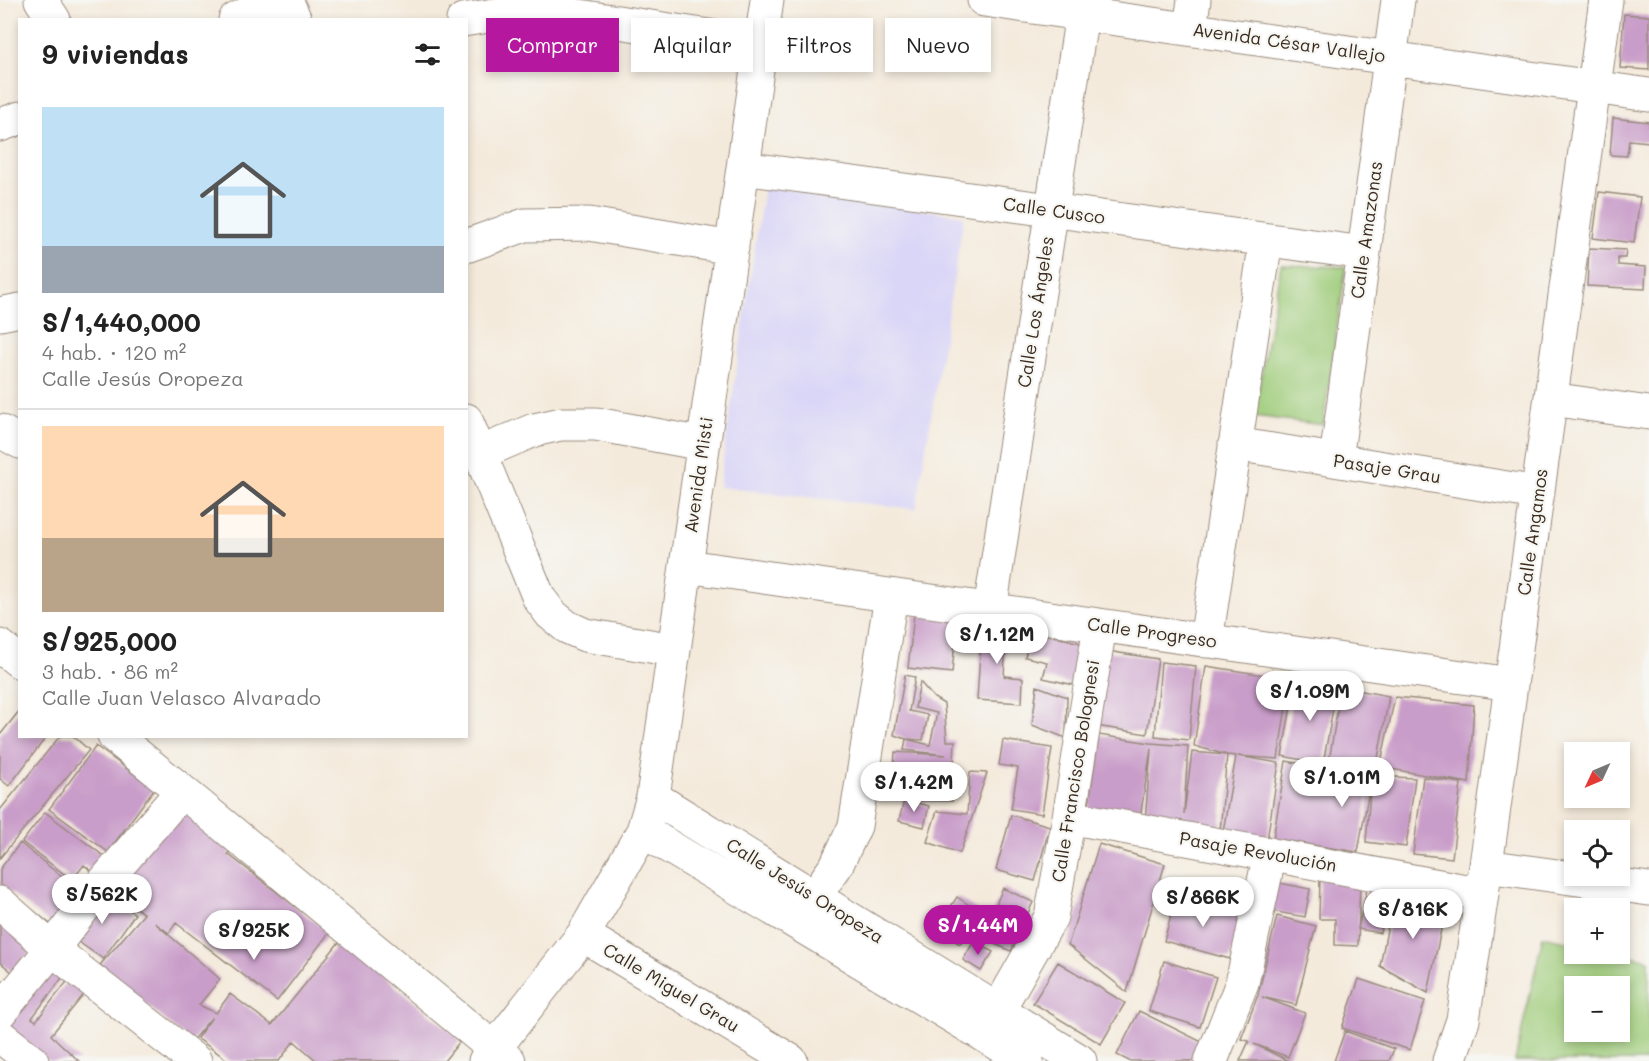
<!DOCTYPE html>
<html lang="es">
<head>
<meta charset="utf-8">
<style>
	:root { --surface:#fff; --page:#f2f2f2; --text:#222; --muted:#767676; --line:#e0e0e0; --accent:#b5179e }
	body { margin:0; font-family:Mali,sans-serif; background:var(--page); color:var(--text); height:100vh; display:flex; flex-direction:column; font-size:22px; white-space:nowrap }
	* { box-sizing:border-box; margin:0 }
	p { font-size:20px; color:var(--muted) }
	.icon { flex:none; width:33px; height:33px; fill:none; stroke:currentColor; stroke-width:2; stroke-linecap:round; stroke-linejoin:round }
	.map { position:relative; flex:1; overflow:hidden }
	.sheet { position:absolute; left:18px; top:18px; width:450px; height:720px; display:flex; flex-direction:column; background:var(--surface); border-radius:0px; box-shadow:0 3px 9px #0003 }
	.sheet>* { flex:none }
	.top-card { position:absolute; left:486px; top:18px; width:570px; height:54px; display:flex; gap:12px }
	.needle { width:39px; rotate:226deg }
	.fabs { position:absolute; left:1564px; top:742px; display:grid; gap:12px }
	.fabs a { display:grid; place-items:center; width:66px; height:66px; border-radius:0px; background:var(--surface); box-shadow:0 3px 9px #0003; font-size:30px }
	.price { position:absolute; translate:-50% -51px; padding:0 14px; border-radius:21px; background:#fff; color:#222; font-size:20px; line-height:39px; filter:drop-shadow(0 2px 3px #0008) }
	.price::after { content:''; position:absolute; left:50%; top:36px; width:18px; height:14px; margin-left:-9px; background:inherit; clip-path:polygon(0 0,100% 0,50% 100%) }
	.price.active { background:var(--accent); color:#fff }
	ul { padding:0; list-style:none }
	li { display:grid; align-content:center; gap:12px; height:318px; padding:0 24px }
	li+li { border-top:2px solid var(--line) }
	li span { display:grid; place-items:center; height:186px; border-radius:0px; color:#555 }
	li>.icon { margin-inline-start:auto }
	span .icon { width:108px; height:108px; fill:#fffc; stroke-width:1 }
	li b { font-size:26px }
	h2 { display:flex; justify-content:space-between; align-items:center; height:72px; padding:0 24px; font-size:26px }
	.pill { padding:0 21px; border-radius:0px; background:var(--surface); box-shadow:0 3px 9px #0003; font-size:21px; line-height:54px }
	.pill.active { background:var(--accent); color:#fff }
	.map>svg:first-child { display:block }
	.built { fill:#dad6f7 }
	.green { fill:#9dcb78; stroke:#6c7a4b; stroke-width:1.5; fill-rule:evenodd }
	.building { fill:#c99dc9 }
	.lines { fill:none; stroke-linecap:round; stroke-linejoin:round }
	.minor-casing { stroke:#988a7c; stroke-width:35 }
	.minor { stroke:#fff; stroke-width:33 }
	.labels { text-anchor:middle; stroke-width:4.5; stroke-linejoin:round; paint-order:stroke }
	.street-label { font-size:18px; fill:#3b2a1e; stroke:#f6f6f2 }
</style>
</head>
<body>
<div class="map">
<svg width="1649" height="1061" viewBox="0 0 1649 1061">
	<rect width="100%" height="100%" fill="#f6f6f2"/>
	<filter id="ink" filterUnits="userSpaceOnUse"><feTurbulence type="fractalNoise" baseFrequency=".0167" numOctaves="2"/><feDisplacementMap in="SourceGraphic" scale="12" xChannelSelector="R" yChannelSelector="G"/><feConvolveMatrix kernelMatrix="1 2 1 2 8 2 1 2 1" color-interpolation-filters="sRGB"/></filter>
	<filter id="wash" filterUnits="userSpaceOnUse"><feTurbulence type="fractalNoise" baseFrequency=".008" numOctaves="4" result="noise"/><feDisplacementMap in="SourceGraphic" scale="24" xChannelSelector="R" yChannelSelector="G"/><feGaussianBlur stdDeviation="1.35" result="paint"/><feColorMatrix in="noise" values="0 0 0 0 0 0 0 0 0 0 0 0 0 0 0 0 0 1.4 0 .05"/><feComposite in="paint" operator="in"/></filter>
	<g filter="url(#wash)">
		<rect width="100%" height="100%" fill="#f4eadb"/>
		<!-- built -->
		<path class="built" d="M764 186 964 216 916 509 719 487Z"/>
		<!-- green -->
		<path class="green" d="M1281 265 1346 267 1323 425 1254 416Z
			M1543 936 1575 943V954L1620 953 1649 960V1061H1515ZM1575 987H1620V1032H1575Z"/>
		<g id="blocks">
			<!-- building -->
			<path class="building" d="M1624 14 1649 16V70L1620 68Z
				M1613 118 1649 122V142L1629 140 1627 156 1610 155Z
				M1599 192 1640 197 1634 243 1593 238Z
				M1589 248 1626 250 1625 258H1618V265L1646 267 1645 289 1587 286Z
				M914 615 957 620 952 673 908 668Z
				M982 621 1016 624 1015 643H1006L1004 676 1023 678 1022 703 977 700Z
				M1031 630 1084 644 1074 685 1043 678 1047 662 1025 657Z
				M1107 651 1158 659 1147 734 1096 726Z
				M1161 662 1196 666 1189 740 1155 736Z
				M1206 666 1290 679 1278 759 1238 756 1279 763 1267 840 1223 832 1236 756 1227 755 1220 831 1145 821 1151 749 1140 818 1088 810 1099 735 1151 743 1188 746 1184 814 1192 752 1227 755 1194 746Z
				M905 675 915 677 909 711 928 715 923 740 906 739 894 735Z
				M1296 679 1337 687 1323 764 1282 756Z
				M920 682 934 698 944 704 947 741H955L952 801 904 800 892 797 895 752 946 755 904 750 906 739 930 745 937 713 915 708Z
				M1037 686 1067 697 1066 738 1032 725Z
				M1341 687 1389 696 1376 770 1329 762Z
				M1395 697 1474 705 1469 783 1380 767Z
				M20 710V736H47L9 786 0 779V735Z
				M60 736H73L89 750 0 858V810Z
				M1003 740 1052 748 1042 814 1011 809 1018 768 999 765Z
				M96 746 154 789 108 852 49 809Z
				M1286 761 1372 776 1415 778 1406 847 1366 842 1371 779 1358 852 1273 839Z
				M970 772 987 773 960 853 927 842 937 811 967 814Z
				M1423 777 1461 783 1452 858 1413 854Z
				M904 800 929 806 924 827 899 821Z
				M176 802 234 846 228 854 329 933 277 1001 176 923 169 933 155 923 220 979 199 1005 216 1013 230 994 272 1025 340 941 461 1040 444 1061H317L294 1041 279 1061H229L197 1038 212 1017 191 1042 100 965 144 914 118 895 113 886Z
				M45 812 105 857 93 872 84 865 72 880 22 842Z
				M1011 815 1050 826 1035 881 996 870Z
				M20 843 81 892 54 927 0 884V869Z
				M1099 844 1165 864 1127 992 1068 945Z
				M1320 878 1360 880 1358 946 1335 945V919H1319Z
				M1275 882 1310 889 1305 917 1270 911Z
				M1368 885 1391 890 1380 933 1358 929Z
				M1003 888 1033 902 1011 951 981 938Z
				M101 890 135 914 103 959 70 936Z
				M1394 894 1446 905 1428 993 1380 966Z
				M957 897 981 913 960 944 936 929Z
				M1176 897 1242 915 1230 959 1164 941Z
				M0 914 36 945 13 973 0 962Z
				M1277 916 1316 926 1296 1005 1262 997 1305 1013 1288 1057 1254 1044 1289 1061H1240L1249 1041 1241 1039 1258 995Z
				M974 941 993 952 981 971 963 960Z
				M1164 961 1216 977 1200 1027 1149 1011Z
				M57 962 68 970 32 1018 36 1021 69 979 85 993 51 1035 79 1061H49L7 1028Z
				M1058 962 1125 1003 1101 1044 1033 1003Z
				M1359 979 1425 1001 1410 1050 1342 1028Z
				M1139 1011 1204 1043 1195 1061H1129L1117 1055Z
				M1345 1031 1394 1049 1389 1061H1334Z"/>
		</g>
	</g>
	<g filter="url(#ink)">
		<use href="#blocks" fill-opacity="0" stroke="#988a7c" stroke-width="1.5"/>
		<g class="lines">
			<defs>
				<path id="minor" d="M41 0 54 20
					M286 0 295 20
					M984 0 1649 95
					M235 20 274 0
					M463 20 533 9 761 44
					M1190 29 1194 0
					M0 125 20 118
					M743 168 1364 253
					M466 246 525 225 589 224 732 248
					M0 314 20 310
					M1551 399 1649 413
					M466 420 539 598 551 614 567 627 585 635 674 650
					M0 431 20 442
					M1235 444 1538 493
					M480 453 534 430 561 424H596L703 444
					M1336 460 1398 0
					M686 566 1511 684
					M990 610 1082 14
					M1206 641 1266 240
					M0 646 20 662
					M114 736 182 791 509 1061
					M653 797 1080 1061
					M1069 817 1482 894
					M643 831 1027 1061
					M1486 866 1649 889
					M814 897 836 866 855 826 891 596
					M0 903 52 949 195 1061
					M583 935 791 1061
					M998 1010 1051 917 1069 817 1100 626
					M0 1012 52 949 99 888 182 791
					M0 1036 32 1061
					M485 1061 583 935 643 831 653 797 767 0
					M1211 1061 1242 983 1270 854
					M1449 1061 1463 1020 1482 894 1606 0"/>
			</defs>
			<!-- minor casing -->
			<use href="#minor" class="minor-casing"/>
			<!-- minor -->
			<use href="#minor" class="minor"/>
		</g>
	</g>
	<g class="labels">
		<!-- street labels -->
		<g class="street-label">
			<text transform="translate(1289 43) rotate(8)" y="6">Avenida César Vallejo</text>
			<text transform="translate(1054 211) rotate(8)" y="6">Calle Cusco</text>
			<text transform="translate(1367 230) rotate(-82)" y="6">Calle Amazonas</text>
			<text transform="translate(1036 312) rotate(-81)" y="6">Calle Los Ángeles</text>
			<text transform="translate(1387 469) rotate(9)" y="6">Pasaje Grau</text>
			<text transform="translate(699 475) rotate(-82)" y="6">Avenida Misti</text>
			<text transform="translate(1533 532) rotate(-82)" y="6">Calle Angamos</text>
			<text transform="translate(1152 633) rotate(8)" y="6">Calle Progreso</text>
			<text transform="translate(1076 771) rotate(-81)" y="6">Calle Francisco Bolognesi</text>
			<text transform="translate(1258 852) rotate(10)" y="6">Pasaje Revolución</text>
			<text transform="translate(805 891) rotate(32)" y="6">Calle Jesús Oropeza</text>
			<text transform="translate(671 988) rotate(31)" y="6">Calle Miguel Grau</text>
		</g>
	</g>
</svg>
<div class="fabs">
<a><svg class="needle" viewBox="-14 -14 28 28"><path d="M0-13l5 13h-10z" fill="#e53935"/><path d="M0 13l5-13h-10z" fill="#767676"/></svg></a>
<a><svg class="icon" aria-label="locate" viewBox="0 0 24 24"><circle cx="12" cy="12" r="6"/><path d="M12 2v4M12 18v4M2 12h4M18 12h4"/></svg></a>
<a>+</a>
<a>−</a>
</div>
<b class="price" style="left:997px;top:665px">S/1.12M</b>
<b class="price" style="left:1310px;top:722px">S/1.09M</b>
<b class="price" style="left:1342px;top:808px">S/1.01M</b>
<b class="price" style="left:914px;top:813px">S/1.42M</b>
<b class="price" style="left:102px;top:925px">S/562K</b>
<b class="price" style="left:1203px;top:928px">S/866K</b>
<b class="price" style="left:1413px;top:940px">S/816K</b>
<b class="price active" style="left:978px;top:956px">S/1.44M</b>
<b class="price" style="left:254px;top:961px">S/925K</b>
<div class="top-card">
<a class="pill active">Comprar</a>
<a class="pill">Alquilar</a>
<a class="pill">Filtros</a>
<a class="pill">Nuevo</a>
</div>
<section class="sheet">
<h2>9 viviendas<svg class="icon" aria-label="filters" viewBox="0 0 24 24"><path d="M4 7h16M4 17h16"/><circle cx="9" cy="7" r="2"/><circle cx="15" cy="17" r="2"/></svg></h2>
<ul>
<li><span style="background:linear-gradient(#bfe0f5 75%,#9aa5b1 0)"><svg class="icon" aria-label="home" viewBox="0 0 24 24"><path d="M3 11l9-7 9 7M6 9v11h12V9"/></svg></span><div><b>S/1,440,000</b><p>4 hab. · 120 m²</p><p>Calle Jesús Oropeza</p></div></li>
<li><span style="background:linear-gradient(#ffd9b3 60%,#b9a48a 0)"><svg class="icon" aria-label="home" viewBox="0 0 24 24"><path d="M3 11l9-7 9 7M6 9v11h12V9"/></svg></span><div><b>S/925,000</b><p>3 hab. · 86 m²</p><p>Calle Juan Velasco Alvarado</p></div></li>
</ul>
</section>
</div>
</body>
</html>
